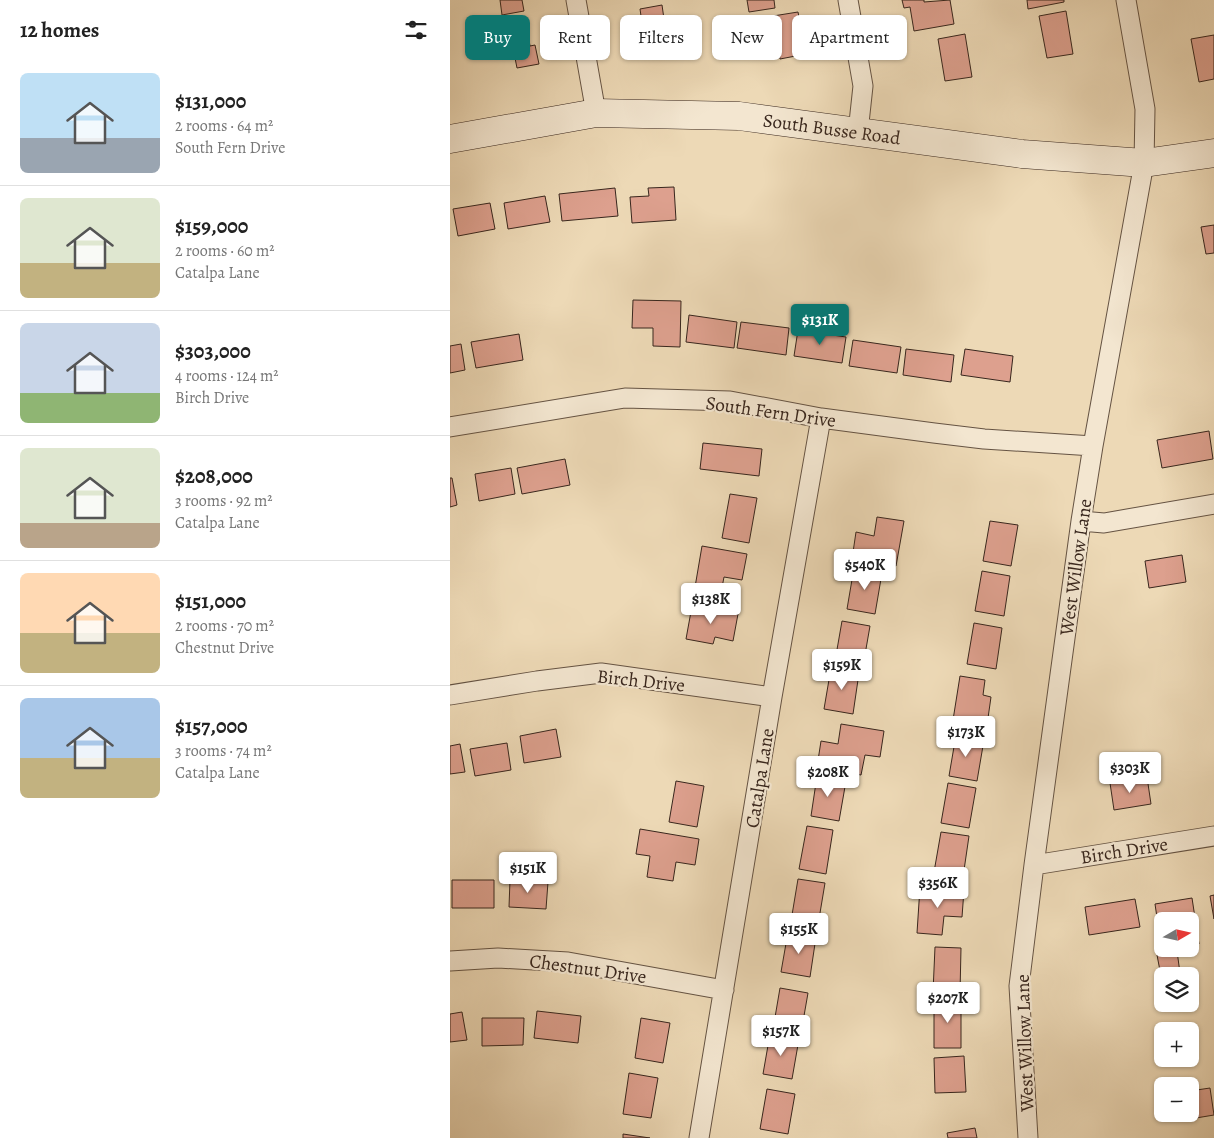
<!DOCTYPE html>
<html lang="en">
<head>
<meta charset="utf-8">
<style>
	:root { --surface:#fff; --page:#f6f6f6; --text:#222; --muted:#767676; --line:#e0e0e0; --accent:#0f766e }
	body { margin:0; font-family:Alegreya,serif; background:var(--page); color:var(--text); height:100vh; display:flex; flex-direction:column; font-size:19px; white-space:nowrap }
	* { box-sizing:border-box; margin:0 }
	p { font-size:16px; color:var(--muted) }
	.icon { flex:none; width:28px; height:28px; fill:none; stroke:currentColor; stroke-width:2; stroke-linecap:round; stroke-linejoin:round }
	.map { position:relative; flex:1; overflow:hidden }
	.side { display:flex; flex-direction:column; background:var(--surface); width:450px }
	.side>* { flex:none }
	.guide { position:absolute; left:15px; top:15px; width:475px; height:45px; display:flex; gap:10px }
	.needle { width:32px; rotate:81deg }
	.controls { position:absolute; left:704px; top:912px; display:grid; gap:10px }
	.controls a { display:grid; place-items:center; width:45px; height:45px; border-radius:8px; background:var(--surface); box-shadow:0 1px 4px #0004; font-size:25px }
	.price { position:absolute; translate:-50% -42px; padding:0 11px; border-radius:5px; background:#fff; color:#222; font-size:16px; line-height:32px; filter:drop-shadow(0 1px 2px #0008) }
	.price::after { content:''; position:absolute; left:50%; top:30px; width:15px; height:11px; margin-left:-8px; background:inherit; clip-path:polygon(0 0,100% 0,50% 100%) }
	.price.selected { background:var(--accent); color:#fff }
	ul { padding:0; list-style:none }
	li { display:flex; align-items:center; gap:15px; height:125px; padding:0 20px }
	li+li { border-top:1px solid var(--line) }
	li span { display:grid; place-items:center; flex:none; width:140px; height:100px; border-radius:8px; color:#555 }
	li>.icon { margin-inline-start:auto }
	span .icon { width:60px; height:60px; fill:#fffc; stroke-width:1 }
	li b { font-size:21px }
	h2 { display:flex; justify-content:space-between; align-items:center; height:60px; padding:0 20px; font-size:21px }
	.pill { padding:0 18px; border-radius:8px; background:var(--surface); box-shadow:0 1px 4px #0004; font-size:18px; line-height:45px }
	.pill.selected { background:var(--accent); color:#fff }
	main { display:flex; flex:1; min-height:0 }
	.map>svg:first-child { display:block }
	.building { fill:#dda08e; stroke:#38261d }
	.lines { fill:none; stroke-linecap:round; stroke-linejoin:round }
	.minor-casing { stroke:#655343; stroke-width:21 }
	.secondary-casing { stroke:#38261d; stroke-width:29 }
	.minor { stroke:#f3e6d0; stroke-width:19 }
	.secondary { stroke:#f3e6d0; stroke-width:28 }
	.labels { text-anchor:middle; stroke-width:4.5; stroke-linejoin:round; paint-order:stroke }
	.street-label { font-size:19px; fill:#38261d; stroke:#f3e6d0 }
</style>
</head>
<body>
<main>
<section class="side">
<h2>12 homes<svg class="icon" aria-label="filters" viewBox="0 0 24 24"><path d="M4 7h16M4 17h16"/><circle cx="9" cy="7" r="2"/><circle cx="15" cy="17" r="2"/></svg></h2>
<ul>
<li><span style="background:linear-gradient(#bfe0f5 65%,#9aa5b1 0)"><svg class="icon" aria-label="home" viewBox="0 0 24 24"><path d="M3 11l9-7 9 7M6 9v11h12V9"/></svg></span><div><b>$131,000</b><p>2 rooms · 64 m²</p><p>South Fern Drive</p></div></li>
<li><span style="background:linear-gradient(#dfe7d0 65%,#c2b280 0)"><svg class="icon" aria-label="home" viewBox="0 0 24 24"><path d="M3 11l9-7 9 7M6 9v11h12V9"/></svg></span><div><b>$159,000</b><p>2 rooms · 60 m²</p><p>Catalpa Lane</p></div></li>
<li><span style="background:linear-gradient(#c9d6e8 70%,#8fb573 0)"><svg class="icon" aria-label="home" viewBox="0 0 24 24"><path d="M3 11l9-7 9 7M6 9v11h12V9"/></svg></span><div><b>$303,000</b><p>4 rooms · 124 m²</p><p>Birch Drive</p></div></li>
<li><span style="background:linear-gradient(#dfe7d0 75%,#b9a48a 0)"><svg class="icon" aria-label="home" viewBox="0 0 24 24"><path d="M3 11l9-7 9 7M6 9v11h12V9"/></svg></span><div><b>$208,000</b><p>3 rooms · 92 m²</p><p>Catalpa Lane</p></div></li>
<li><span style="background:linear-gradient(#ffd9b3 60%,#c2b280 0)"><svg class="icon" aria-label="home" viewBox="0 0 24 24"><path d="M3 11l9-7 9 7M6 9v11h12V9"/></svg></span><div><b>$151,000</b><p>2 rooms · 70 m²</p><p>Chestnut Drive</p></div></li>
<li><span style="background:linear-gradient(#a9c7e8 60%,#c2b280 0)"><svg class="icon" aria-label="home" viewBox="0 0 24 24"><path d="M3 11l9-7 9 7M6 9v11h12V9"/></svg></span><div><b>$157,000</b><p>3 rooms · 74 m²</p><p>Catalpa Lane</p></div></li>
</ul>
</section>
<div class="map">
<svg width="764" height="1138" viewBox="0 0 764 1138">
	<rect width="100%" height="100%" fill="#edd9b6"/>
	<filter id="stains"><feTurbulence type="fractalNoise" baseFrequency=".004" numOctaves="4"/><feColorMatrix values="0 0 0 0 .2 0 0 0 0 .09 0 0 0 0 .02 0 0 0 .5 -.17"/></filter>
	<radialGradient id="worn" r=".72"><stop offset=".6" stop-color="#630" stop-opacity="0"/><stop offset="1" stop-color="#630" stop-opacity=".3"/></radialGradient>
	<!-- building -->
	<path class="building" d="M50 0H72L74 11 52 15Z
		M297 0H324L325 8 299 12Z
		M452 0H474V2L500 0 504 24 464 31 460 7 454 8Z
		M577 0H614V2L578 9Z
		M212 5 215 26 233 23 237 49 193 56 189 31 193 30 190 9Z
		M616 11 623 54 597 58 589 16Z
		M348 12 356 54 330 59 323 16Z
		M76 22 80 46 85 45 89 64 67 68 64 53 39 57 34 29Z
		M515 34 522 77 495 81 488 39Z
		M764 35V79L749 82 741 39Z
		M224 187 226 220 182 223 180 197 199 196 198 188Z
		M165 188 168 216 112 221 109 194Z
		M95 196 100 222 58 229 54 203Z
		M40 203 45 229 8 236 3 209Z
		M764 225V253L756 254 751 227Z
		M183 300 231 301 230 347 203 346V328H182Z
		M239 315 287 322 284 348 236 342Z
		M291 322 339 328 336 355 287 348Z
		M348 330 396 337 392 363 344 356Z
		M69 334 73 360 26 368 21 342Z
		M403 340 451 347 447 373 399 366Z
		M11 344 15 370 0 373V346Z
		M456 349 504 355 501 382 453 375Z
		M515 349 563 356 560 382 511 375Z
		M759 431 763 459 712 468 707 440Z
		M253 443 312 449 309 476 250 469Z
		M115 459 120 485 72 494 67 468Z
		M61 468 65 494 29 501 25 474Z
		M0 478H2L7 505 0 507Z
		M280 494 307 498 299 543 272 538Z
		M427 517 454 521 446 566 402 559 406 532 424 536Z
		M540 521 568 525 561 566 533 561Z
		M252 546 297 554 292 580 274 577 270 598 244 593Z
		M732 555 736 582 699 588 695 561Z
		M404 568 432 573 425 614 397 609Z
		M532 571 560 576 554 616 525 611Z
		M242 606 288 614 283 641 265 637 263 644 236 639Z
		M392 621 420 626 413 666 385 661Z
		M524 623 552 628 546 669 517 664Z
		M381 668 409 673 403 714 374 709Z
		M510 676 535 680 533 695 541 697 537 725 503 720Z
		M391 724 434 731 430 757 415 755 411 775 367 767 371 741 388 744Z
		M106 729 111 757 74 763 70 736Z
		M506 735 534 740 527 781 499 776Z
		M57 743 61 770 25 776 20 749Z
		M10 744 15 772 0 774V746Z
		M367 776 396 781 389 821 361 816Z
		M697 777 701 804 664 810 660 783Z
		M226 781 254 786 247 827 219 822Z
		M498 783 526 788 519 828 491 823Z
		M357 826 383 830 376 874 349 869Z
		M190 829 249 839 245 865 226 862 223 881 197 877 200 856 186 854Z
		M491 832 519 836 513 877 484 872Z
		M348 879 375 883 369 919 342 915Z
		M2 880H44V908H2Z
		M60 880 98 882 96 909 59 907Z
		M470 887 514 890 512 917 494 916 492 935 467 933Z
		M764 895V919L760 896Z
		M742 898 749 944 740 945V921H712V931H709L705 904Z
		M685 899 690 927 639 935 635 907Z
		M338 932 366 937 360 977 331 972Z
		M485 947 511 948 510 993 483 992Z
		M727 951 730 973 711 976 707 955Z
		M330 988 358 993 351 1033 323 1029Z
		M511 1000V1048H484V1001Z
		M87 1011 131 1016 128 1043 84 1038Z
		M12 1012 17 1040 0 1042V1014Z
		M32 1018H74L73 1045 32 1046Z
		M191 1018 220 1023 213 1063 185 1058Z
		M320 1034 349 1039 342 1079 313 1074Z
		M514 1056 516 1092 485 1093 484 1058Z
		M179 1073 208 1078 201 1118 173 1114Z
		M760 1088 764 1115 728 1121 727 1114H740V1091Z
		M317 1089 345 1094 338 1134 310 1129Z
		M525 1128 527 1138H498L497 1133Z
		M173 1134 200 1138H173Z"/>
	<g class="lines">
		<defs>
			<path id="minor" d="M126 0 146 113
				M398 0 413 86 408 132
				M0 427 175 398 280 401 371 418 484 433 534 439 643 446
				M631 521 654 523 764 504
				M0 695 87 681 151 673 322 697
				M584 865 764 836
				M0 961 48 958 118 962 274 990
				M249 1138 322 697 371 418
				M578 1138 569 986 584 865 631 521 643 446 694 163 695 109 676 0"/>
			<g id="secondary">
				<path id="s1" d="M0 139 146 113 289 116 572 154 694 163 764 153"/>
			</g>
		</defs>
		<!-- minor casing -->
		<use href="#minor" class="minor-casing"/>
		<!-- secondary casing -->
		<use href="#secondary" class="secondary-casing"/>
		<!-- minor -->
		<use href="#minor" class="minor"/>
		<!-- secondary -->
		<use href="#secondary" class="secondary"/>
	</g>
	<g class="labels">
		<!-- street labels -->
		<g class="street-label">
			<text dy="7" stroke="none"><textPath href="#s1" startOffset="385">South Busse Road</textPath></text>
			<text transform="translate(321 411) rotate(8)" y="7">South Fern Drive</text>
			<text transform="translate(625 567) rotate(-82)" y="7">West Willow Lane</text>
			<text transform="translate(191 680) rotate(6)" y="7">Birch Drive</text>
			<text transform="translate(309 778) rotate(-81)" y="7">Catalpa Lane</text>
			<text transform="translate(674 850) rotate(-9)" y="7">Birch Drive</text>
			<text transform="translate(138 968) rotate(8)" y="7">Chestnut Drive</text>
			<text transform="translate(574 1043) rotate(-92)" y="7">West Willow Lane</text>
		</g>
	</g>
	<rect width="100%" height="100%" filter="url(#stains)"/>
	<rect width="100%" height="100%" fill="url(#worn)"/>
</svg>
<div class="controls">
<a><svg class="needle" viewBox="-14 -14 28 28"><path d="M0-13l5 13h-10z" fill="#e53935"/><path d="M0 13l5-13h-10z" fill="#767676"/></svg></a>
<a><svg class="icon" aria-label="layers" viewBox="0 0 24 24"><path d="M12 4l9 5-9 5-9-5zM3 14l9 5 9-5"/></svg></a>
<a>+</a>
<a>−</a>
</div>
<b class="price selected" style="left:370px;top:346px">$131K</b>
<b class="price" style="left:415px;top:591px">$540K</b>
<b class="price" style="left:261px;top:625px">$138K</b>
<b class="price" style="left:392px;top:691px">$159K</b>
<b class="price" style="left:516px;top:758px">$173K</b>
<b class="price" style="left:680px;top:794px">$303K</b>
<b class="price" style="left:378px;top:798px">$208K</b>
<b class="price" style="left:78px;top:894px">$151K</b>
<b class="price" style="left:488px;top:909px">$356K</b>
<b class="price" style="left:349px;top:955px">$155K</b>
<b class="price" style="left:498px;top:1024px">$207K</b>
<b class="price" style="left:331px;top:1057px">$157K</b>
<div class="guide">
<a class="pill selected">Buy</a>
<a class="pill">Rent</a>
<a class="pill">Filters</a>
<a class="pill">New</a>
<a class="pill">Apartment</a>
</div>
</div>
</main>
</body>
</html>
